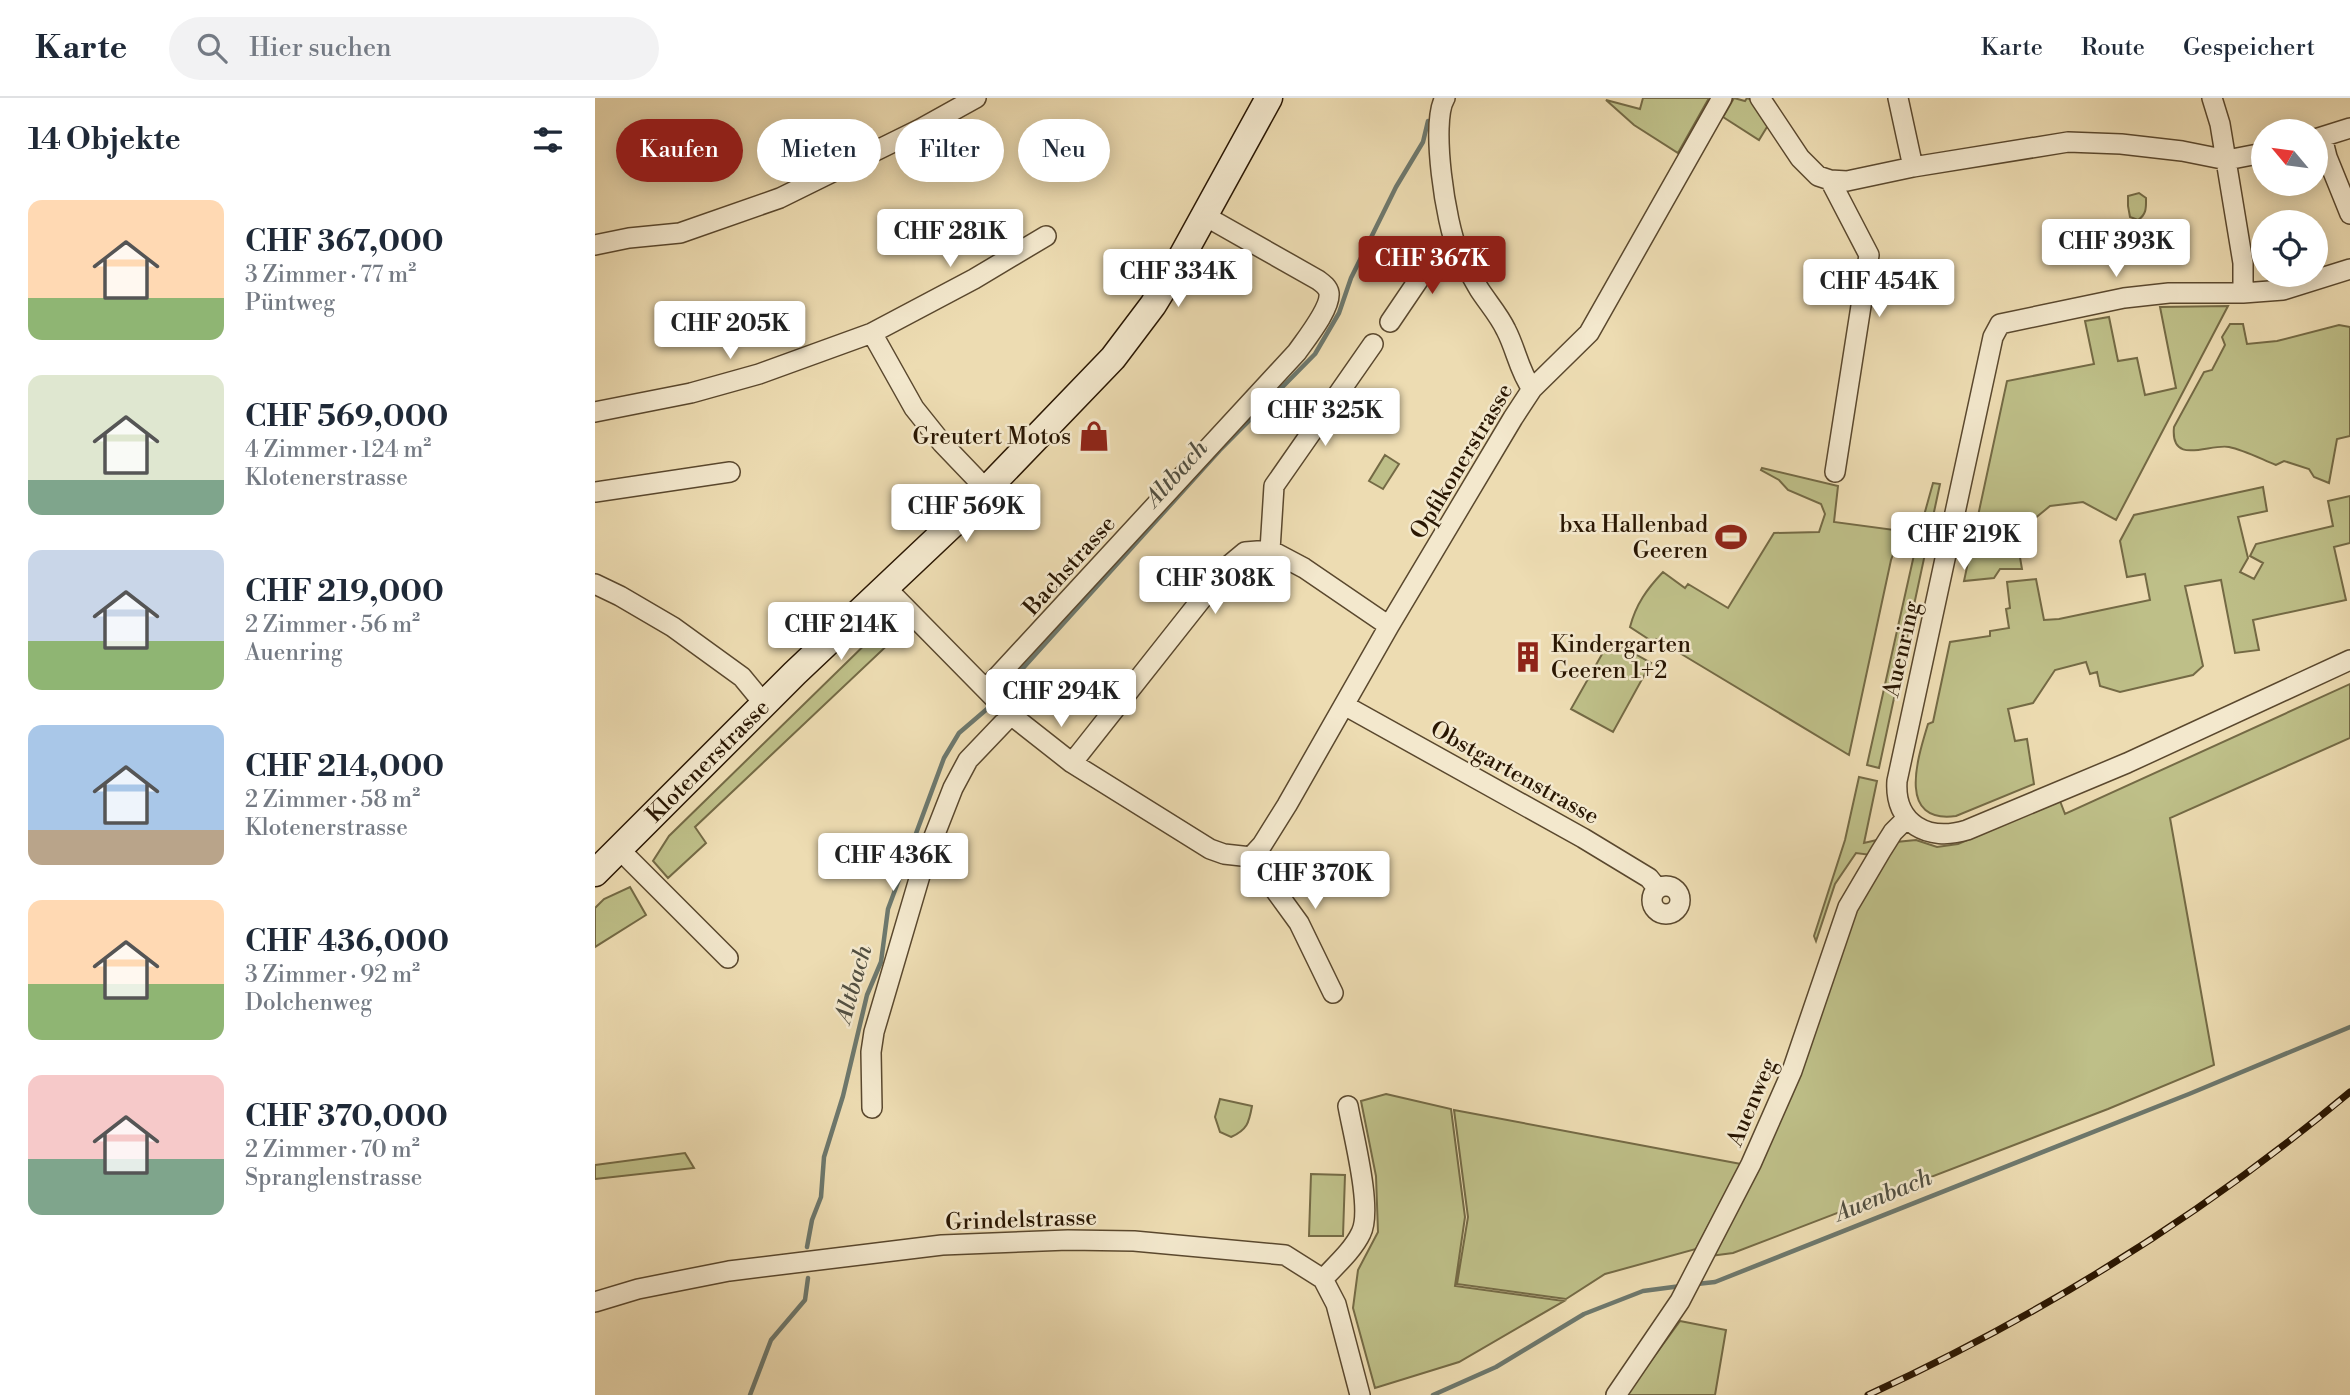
<!DOCTYPE html>
<html lang="de">
<head>
<meta charset="utf-8">
<style>
	:root { --surface:#fff; --page:#f2f2f3; --text:#1f2937; --muted:#747a83; --line:#e0e1e3; --accent:#8f2418 }
	body { margin:0; font-family:"Libre Bodoni",serif; background:var(--page); color:var(--text); height:100vh; display:flex; flex-direction:column; font-size:26px; white-space:nowrap }
	* { box-sizing:border-box; margin:0 }
	p { font-size:23px; color:var(--muted) }
	.icon { flex:none; width:38px; height:38px; fill:none; stroke:currentColor; stroke-width:2; stroke-linecap:round; stroke-linejoin:round }
	.map { position:relative; flex:1; overflow:hidden }
	.panel { display:flex; flex-direction:column; background:var(--surface); width:595px }
	.panel>* { flex:none }
	.banner { position:absolute; left:21px; top:21px; width:665px; height:63px; display:flex; gap:14px }
	.needle { width:46px; rotate:299deg }
	.tools { position:absolute; left:1656px; top:21px; display:grid; gap:14px }
	.tools a { display:grid; place-items:center; width:77px; height:77px; border-radius:50%; background:var(--surface); box-shadow:0 4px 18px #0003; font-size:35px }
	.price { position:absolute; translate:-50% -60px; padding:0 16px; border-radius:7px; background:#fff; color:#222; font-size:23px; line-height:46px; filter:drop-shadow(0 2px 4px #0008) }
	.price::after { content:''; position:absolute; left:50%; top:42px; width:21px; height:16px; margin-left:-10px; background:inherit; clip-path:polygon(0 0,100% 0,50% 100%) }
	.price.on { background:var(--accent); color:#fff }
	ul { padding:0; list-style:none }
	li { display:flex; align-items:center; gap:21px; height:175px; padding:0 28px }
	li span { display:grid; place-items:center; flex:none; width:196px; height:140px; border-radius:14px; color:#555 }
	li>.icon { margin-inline-start:auto }
	span .icon { width:84px; height:84px; fill:#fffc; stroke-width:1 }
	li b { font-size:30px }
	h2 { display:flex; justify-content:space-between; align-items:center; height:84px; padding:0 28px; font-size:30px }
	.pill { padding:0 24px; border-radius:32px; background:var(--surface); box-shadow:0 4px 18px #0003; font-size:24px; line-height:63px }
	.pill.on { background:var(--accent); color:#fff }
	header { display:flex; align-items:center; gap:42px; box-sizing:border-box; height:98px; padding:0 35px; background:var(--surface); border-bottom:2px solid var(--line) }
	header strong { font-size:33px }
	nav { display:flex; gap:38px; margin-inline-start:auto; font-size:24px }
	.search { width:490px; height:63px; background:var(--page); display:flex; align-items:center; gap:18px; box-sizing:border-box; padding:0 24px; border-radius:38px; color:var(--muted); font-size:26px }
	main { display:flex; flex:1; min-height:0 }
	.map>svg:first-child { display:block }
	.green { fill:#bebf88; stroke:#746a45; stroke-width:2 }
	.lines { fill:none; stroke-linecap:round; stroke-linejoin:round }
	.stream { stroke:#6d786d; stroke-width:4.5 }
	.minor-casing { stroke:#5a482e; stroke-width:22 }
	.secondary-casing { stroke:#291602; stroke-width:29 }
	.minor { stroke:#f3e8cd; stroke-width:19 }
	.secondary { stroke:#f3e8cd; stroke-width:26 }
	.rail-casing { stroke:#291602; stroke-width:7 }
	.rail { stroke:#f3e8cd; stroke-width:4.5; stroke-dasharray:13; stroke-linecap:butt }
	.labels { text-anchor:middle; stroke-width:5; stroke-linejoin:round; paint-order:stroke }
	.poi-label { font-size:23px; fill:#291602; stroke:#f3e8cd; text-anchor:end }
	.street-label { font-size:23px; fill:#291602; stroke:#f3e8cd }
	.water-label { font-size:24px; font-style:italic; fill:#514f41; stroke:#f3e8cd }
</style>
</head>
<body>
<header>
<strong>Karte</strong>
<div class="search"><svg class="icon" aria-label="search" viewBox="0 0 24 24"><circle cx="10" cy="10" r="6"/><path d="M15 15l6 6"/></svg>Hier suchen</div>
<nav><a>Karte</a><a>Route</a><a>Gespeichert</a></nav>
</header>
<main>
<section class="panel">
<h2>14 Objekte<svg class="icon" aria-label="filters" viewBox="0 0 24 24"><path d="M4 7h16M4 17h16"/><circle cx="9" cy="7" r="2"/><circle cx="15" cy="17" r="2"/></svg></h2>
<ul>
<li><span style="background:linear-gradient(#ffd9b3 70%,#8fb573 0)"><svg class="icon" aria-label="home" viewBox="0 0 24 24"><path d="M3 11l9-7 9 7M6 9v11h12V9"/></svg></span><div><b>CHF 367,000</b><p>3 Zimmer · 77 m²</p><p>Püntweg</p></div></li>
<li><span style="background:linear-gradient(#dfe7d0 75%,#7fa58c 0)"><svg class="icon" aria-label="home" viewBox="0 0 24 24"><path d="M3 11l9-7 9 7M6 9v11h12V9"/></svg></span><div><b>CHF 569,000</b><p>4 Zimmer · 124 m²</p><p>Klotenerstrasse</p></div></li>
<li><span style="background:linear-gradient(#c9d6e8 65%,#8fb573 0)"><svg class="icon" aria-label="home" viewBox="0 0 24 24"><path d="M3 11l9-7 9 7M6 9v11h12V9"/></svg></span><div><b>CHF 219,000</b><p>2 Zimmer · 56 m²</p><p>Auenring</p></div></li>
<li><span style="background:linear-gradient(#a9c7e8 75%,#b9a48a 0)"><svg class="icon" aria-label="home" viewBox="0 0 24 24"><path d="M3 11l9-7 9 7M6 9v11h12V9"/></svg></span><div><b>CHF 214,000</b><p>2 Zimmer · 58 m²</p><p>Klotenerstrasse</p></div></li>
<li><span style="background:linear-gradient(#ffd9b3 60%,#8fb573 0)"><svg class="icon" aria-label="home" viewBox="0 0 24 24"><path d="M3 11l9-7 9 7M6 9v11h12V9"/></svg></span><div><b>CHF 436,000</b><p>3 Zimmer · 92 m²</p><p>Dolchenweg</p></div></li>
<li><span style="background:linear-gradient(#f6c9c9 60%,#7fa58c 0)"><svg class="icon" aria-label="home" viewBox="0 0 24 24"><path d="M3 11l9-7 9 7M6 9v11h12V9"/></svg></span><div><b>CHF 370,000</b><p>2 Zimmer · 70 m²</p><p>Spranglenstrasse</p></div></li>
</ul>
</section>
<div class="map">
<svg width="1755" height="1297" viewBox="0 0 1755 1297">
	<rect width="100%" height="100%" fill="#eddcb2"/>
	<filter id="stains"><feTurbulence type="fractalNoise" baseFrequency=".00286" numOctaves="4"/><feColorMatrix values="0 0 0 0 .2 0 0 0 0 .09 0 0 0 0 .02 0 0 0 .5 -.17"/></filter>
	<radialGradient id="worn" r=".72"><stop offset=".6" stop-color="#630" stop-opacity="0"/><stop offset="1" stop-color="#630" stop-opacity=".3"/></radialGradient>
	<!-- green -->
	<path class="green" d="M1048 0H1114L1083 55 1039 27 1011 2 1045 11Z
		M1139 0 1150 3 1152 0 1157 2 1174 30 1172 29 1164 42 1128 19Z
		M1544 95 1551 100C1551 109 1552 116 1543 122L1535 119 1533 108V98Z
		M1633 208 1521 422 1488 404 1455 408 1421 436 1427 471H1405L1399 480 1369 483 1412 283 1499 266 1490 223 1514 219 1523 263 1542 260 1550 297 1581 290 1565 209Z
		M1635 226H1648L1652 246 1682 243 1744 227 1755 229V338L1742 341 1734 385 1719 379 1714 371 1689 363 1681 367C1666 361 1649 352 1634 349 1615 345 1575 369 1579 329L1609 274 1617 272 1630 247 1627 239Z
		M790 357 804 366 788 391 774 383Z
		M1167 370 1243 388 1239 424 1307 433 1296 462 1254 657 1068 545 1061 541 1058 544 1035 529C1041 506 1052 491 1068 474L1090 490 1093 486 1133 510 1179 435 1224 434 1230 416 1226 406 1193 392 1184 382 1166 372Z
		M1338 385 1345 386 1284 670 1272 667 1323 439Z
		M1668 389 1672 413 1643 419 1653 460 1645 474 1659 481 1668 465 1655 458 1661 446 1738 428 1733 403 1755 398V445L1739 449 1751 502 1658 522 1664 552 1640 555 1626 482 1590 488 1608 568 1598 577 1525 594 1505 588 1502 574 1495 576 1491 564 1460 572 1438 605 1413 611 1420 643 1432 641 1439 686 1361 718C1301 726 1323 659 1333 626L1338 624 1355 544 1395 538V533L1414 530 1411 511 1415 510 1412 484 1441 481 1449 522 1464 521 1555 502 1550 476 1532 479 1525 443 1539 417Z
		M290 527 300 540 100 729 111 745 73 780 58 763 74 738Z
		M1015 542 1056 565 1018 634 976 611Z
		M1755 586V640L1575 720 1619 967 1513 1011 1138 1155 1115 1158 1259 808 1301 744 1321 742 1342 749 1363 746 1465 703 1470 716Z
		M1264 679 1282 683 1269 745 1282 742 1276 757 1261 755 1240 786 1221 843 1219 838 1250 742Z
		M35 789 51 817 0 849V810L9 801Z
		M791 996 856 1011 870 1119 860 1188 969 1203 864 1264 780 1290 758 1210 763 1172 783 1134 781 1078 766 1003Z
		M625 1001 657 1008C654 1025 652 1032 636 1039L625 1034 620 1019Z
		M859 1012 1114 1060 1146 1066 1101 1151 1010 1176 971 1201 862 1186 873 1119Z
		M90 1055 99 1070 0 1081V1067Z
		M716 1076 750 1077 748 1138H714Z
		M1085 1223 1131 1232 1120 1297H1031Z"/>
	<g class="lines">
		<!-- stream -->
		<path class="stream" d="M411 589 625 352 720 256 744 215 756 180 801 89 828 44 833 23
			M212 1149 217 1122 226 1099 229 1059 248 998 272 897 286 864 293 811 349 660 364 635 392 611
			M1102 1186 1120 1184 1594 996 1755 929
			M155 1297 176 1242 210 1202 213 1180
			M838 1297 901 1269 989 1216 1048 1193 1086 1188"/>
		<defs>
			<path id="minor" d="M850 0C835 24 851 127 863 153 870 166 877 179 884 191 893 205 904 217 911 232 921 251 924 273 937 291
				M1165 0 1205 60 1223 78 1235 82 1252 83 1318 69 1473 44 1526 46 1587 53 1632 62 1668 55
				M1303 0 1318 69
				M1617 0 1625 26 1648 165V195
				M1727 39 1732 59 1755 116
				M1720 41 1755 30
				M1235 82 1274 157 1240 374
				M0 147 34 140 85 135 185 100 325 31 381 0
				M1755 171 1688 192 1648 195H1574L1529 200 1405 226 1398 239 1302 683C1299 726 1333 744 1372 732L1532 665 1755 562
				M795 224 837 162 862 151
				M277 235 319 310 347 345 391 391
				M0 314 96 295 164 276 277 235 379 181 451 138
				M0 394 135 374
				M675 452 679 388 778 246
				M0 486 25 498 78 529 147 579 170 607
				M291 490 416 617 477 665 615 751 629 756 656 759 704 825 738 895
				M391 591 702 254C711 241 736 210 734 195 733 189 727 185 723 182L610 118
				M749 607 988 740 1054 780 1062 790
				M477 665 632 469 650 454 675 452 709 470 794 528
				M24 751 133 860
				M656 759 667 747 692 707 794 528 918 320 937 291 994 235 1127 0
				M1057 802a14 14 0 1 1 28 0a14 14 0 1 1-28 0Z
				M277 1010 276 954 279 934 329 764 358 690 373 662 416 617
				M728 1181C741 1167 758 1152 766 1135 778 1112 758 1036 753 1008
				M0 1204 43 1191 134 1173 347 1147 473 1142 539 1143 690 1157 728 1181 741 1206 765 1297
				M1021 1297 1085 1203 1156 1066 1197 973 1253 809 1286 753 1298 734 1312 720"/>
			<g id="secondary">
				<path id="s1" d="M0 775 200 575 363 421 518 260 558 207 580 171 674 0"/>
			</g>
		</defs>
		<!-- minor casing -->
		<use href="#minor" class="minor-casing"/>
		<!-- secondary casing -->
		<use href="#secondary" class="secondary-casing"/>
		<!-- minor -->
		<use href="#minor" class="minor"/>
		<!-- secondary -->
		<use href="#secondary" class="secondary"/>
		<defs>
			<path id="rail" d="M1273 1297C1447 1217 1608 1117 1755 994"/>
		</defs>
		<!-- rail casing -->
		<use href="#rail" class="rail-casing"/>
		<!-- rail -->
		<use href="#rail" class="rail"/>
	</g>
	<!-- icons -->
	<defs>
		<symbol id="shop-bare" viewBox="-9 -9 18 18"><path d="M-5-2.5h2.3a2.7 3.5 0 0 1 5.4 0H5L5.5 6h-11ZM-1.5-2.5h3a1.5 2.3 0 0 0-3 0Z" fill="#8f2418" stroke="#f3e8cd" stroke-width="2.5" paint-order="stroke"/></symbol>
		<symbol id="stadium-bare" viewBox="-9 -9 18 18"><path d="M0-5a6.5 5 0 1 0 0 10a6.5 5 0 1 0 0-10ZM-3.5-1.8h7v3.6h-7Z" fill="#8f2418" stroke="#f3e8cd" stroke-width="2.5" paint-order="stroke"/></symbol>
		<symbol id="building-bare" viewBox="-9 -9 18 18"><path d="M-4-6H4V6H1V3H-1V6H-4ZM-2.5-4.3h1.7v1.8h-1.7ZM.8-4.3h1.7v1.8H.8ZM-2.5-1h1.7V.8h-1.7ZM.8-1h1.7V.8H.8Z" fill="#8f2418" stroke="#f3e8cd" stroke-width="2.5" paint-order="stroke"/></symbol>
	</defs>
	<g fill-rule="evenodd">
		<use href="#shop-bare" x="477" y="316" width="44" height="44"/>
		<use href="#stadium-bare" x="1114" y="417" width="44" height="44"/>
		<use href="#building-bare" x="911" y="537" width="44" height="44"/>
	</g>
	<g class="labels">
		<!-- poi labels -->
		<g class="poi-label">
			<text x="476" y="346">Greutert Motos</text>
			<text x="1113" y="434">bxa Hallenbad<tspan x="1113" dy="26">Geeren</tspan></text>
			<text x="956" y="554" text-anchor="start">Kindergarten<tspan x="956" dy="26">Geeren 1+2</tspan></text>
		</g>
		<!-- street labels -->
		<g class="street-label">
			<text transform="translate(866 363) rotate(-59)" y="8">Opfikonerstrasse</text>
			<text transform="translate(474 467) rotate(-48)" y="8">Bachstrasse</text>
			<text transform="translate(1306 551) rotate(-77)" y="8">Auenring</text>
			<text dy="8" stroke="none"><textPath href="#s1" startOffset="159">Klotenerstrasse</textPath></text>
			<text transform="translate(920 674) rotate(29)" y="8">Obstgartenstrasse</text>
			<text transform="translate(1156 1004) rotate(-67)" y="8">Auenweg</text>
			<text transform="translate(426 1121) rotate(-2)" y="8">Grindelstrasse</text>
		</g>
		<!-- water labels -->
		<g class="water-label">
			<text transform="translate(581 375) rotate(-48)" y="8">Altbach</text>
			<text transform="translate(258 886) rotate(-74)" y="8">Altbach</text>
			<text transform="translate(1288 1097) rotate(-22)" y="8">Auenbach</text>
		</g>
	</g>
	<rect width="100%" height="100%" filter="url(#stains)"/>
	<rect width="100%" height="100%" fill="url(#worn)"/>
</svg>
<div class="tools">
<a><svg class="needle" viewBox="-14 -14 28 28"><path d="M0-13l5 13h-10z" fill="#e53935"/><path d="M0 13l5-13h-10z" fill="#747a83"/></svg></a>
<a><svg class="icon" aria-label="locate" viewBox="0 0 24 24"><circle cx="12" cy="12" r="6"/><path d="M12 2v4M12 18v4M2 12h4M18 12h4"/></svg></a>
</div>
<b class="price" style="left:355px;top:171px">CHF 281K</b>
<b class="price" style="left:1521px;top:181px">CHF 393K</b>
<b class="price on" style="left:837px;top:198px">CHF 367K</b>
<b class="price" style="left:583px;top:211px">CHF 334K</b>
<b class="price" style="left:1284px;top:221px">CHF 454K</b>
<b class="price" style="left:135px;top:263px">CHF 205K</b>
<b class="price" style="left:730px;top:350px">CHF 325K</b>
<b class="price" style="left:371px;top:446px">CHF 569K</b>
<b class="price" style="left:1369px;top:474px">CHF 219K</b>
<b class="price" style="left:620px;top:518px">CHF 308K</b>
<b class="price" style="left:246px;top:564px">CHF 214K</b>
<b class="price" style="left:466px;top:631px">CHF 294K</b>
<b class="price" style="left:298px;top:795px">CHF 436K</b>
<b class="price" style="left:720px;top:813px">CHF 370K</b>
<div class="banner">
<a class="pill on">Kaufen</a>
<a class="pill">Mieten</a>
<a class="pill">Filter</a>
<a class="pill">Neu</a>
</div>
</div>
</main>
</body>
</html>
